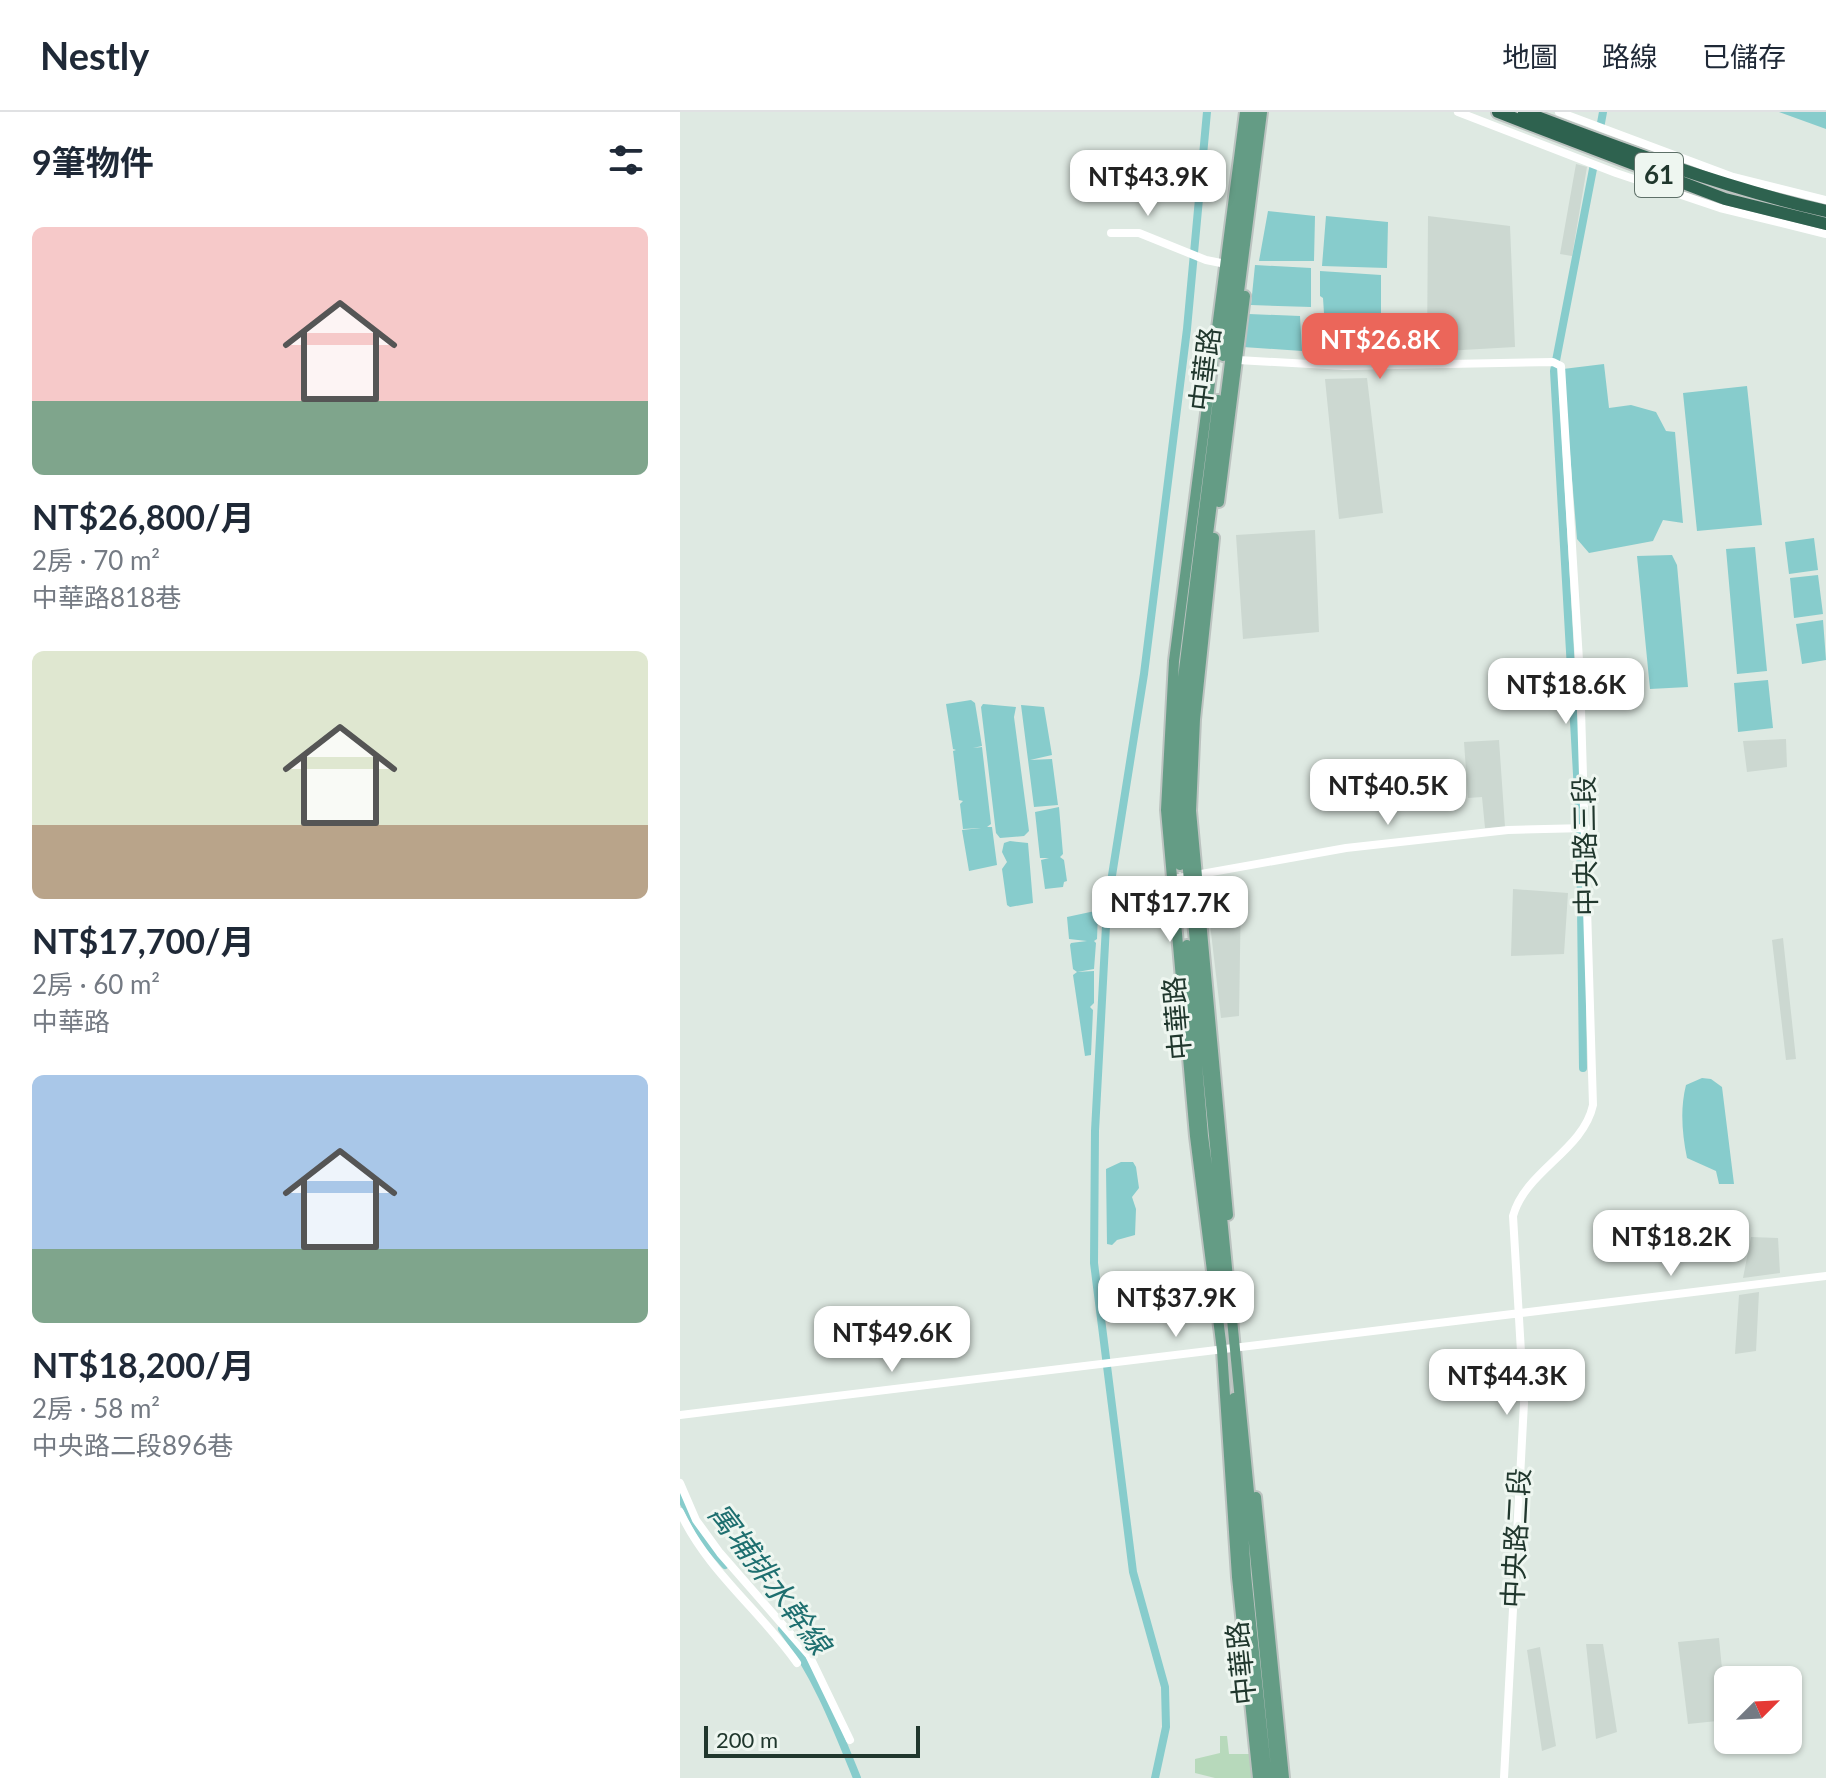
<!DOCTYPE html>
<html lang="zh-TW">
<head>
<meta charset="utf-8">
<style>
	:root { --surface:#fff; --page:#f2f2f3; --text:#1f2937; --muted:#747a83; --line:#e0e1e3; --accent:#eb665a }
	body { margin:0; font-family:Lato,"Noto Sans TC",sans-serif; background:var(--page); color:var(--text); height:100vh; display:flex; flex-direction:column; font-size:30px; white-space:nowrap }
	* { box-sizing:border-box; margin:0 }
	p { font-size:26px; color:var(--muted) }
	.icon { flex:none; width:44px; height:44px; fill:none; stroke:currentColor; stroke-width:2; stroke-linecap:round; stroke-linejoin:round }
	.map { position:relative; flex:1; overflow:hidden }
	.sheet { display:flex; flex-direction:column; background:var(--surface); width:680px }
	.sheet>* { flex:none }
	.needle { width:52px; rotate:66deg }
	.controls { position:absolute; left:1034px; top:1554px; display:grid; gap:16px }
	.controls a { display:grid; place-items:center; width:88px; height:88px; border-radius:12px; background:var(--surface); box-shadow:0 2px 6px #0004; font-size:40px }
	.scale { position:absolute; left:24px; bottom:20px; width:216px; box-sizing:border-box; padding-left:8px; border:4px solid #20372d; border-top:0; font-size:22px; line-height:28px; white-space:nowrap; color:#20372d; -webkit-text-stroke:6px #eef6f0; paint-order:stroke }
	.price { position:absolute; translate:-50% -68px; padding:0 18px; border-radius:16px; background:#fff; color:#222; font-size:26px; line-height:52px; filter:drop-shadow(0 2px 4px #0008) }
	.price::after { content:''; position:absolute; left:50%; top:48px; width:24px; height:18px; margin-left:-12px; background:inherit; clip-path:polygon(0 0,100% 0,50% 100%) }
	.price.current { background:var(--accent); color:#fff }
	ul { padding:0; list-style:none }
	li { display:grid; align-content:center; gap:16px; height:424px; padding:0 32px }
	li span { display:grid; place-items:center; height:248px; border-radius:12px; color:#555 }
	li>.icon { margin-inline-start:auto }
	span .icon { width:144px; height:144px; fill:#fffc; stroke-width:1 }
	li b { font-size:34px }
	h2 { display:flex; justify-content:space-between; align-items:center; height:96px; padding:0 32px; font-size:34px }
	header { display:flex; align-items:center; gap:48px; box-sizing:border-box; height:112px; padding:0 40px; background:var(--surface); border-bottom:2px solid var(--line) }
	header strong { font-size:38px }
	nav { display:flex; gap:44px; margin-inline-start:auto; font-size:28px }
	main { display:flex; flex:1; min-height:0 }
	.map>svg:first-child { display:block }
	.built { fill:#ccd8d1 }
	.green { fill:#b7d9bb }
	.water { fill:#87cccc }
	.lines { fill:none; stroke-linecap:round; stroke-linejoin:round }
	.canal { stroke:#87cccc; stroke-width:8 }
	.major-casing { stroke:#bcc3c0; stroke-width:14 }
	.highway-casing { stroke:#bcc3c0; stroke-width:16 }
	.minor { stroke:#fff; stroke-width:8 }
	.major { stroke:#649c85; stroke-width:10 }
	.highway { stroke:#2e624f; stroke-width:12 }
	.labels { text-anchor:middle; stroke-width:6; stroke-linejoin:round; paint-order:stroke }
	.shield { fill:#eef6f0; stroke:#5e7068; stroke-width:2 }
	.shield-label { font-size:26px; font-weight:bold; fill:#20372d }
	.street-label { font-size:28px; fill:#20372d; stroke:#eef6f0 }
	.water-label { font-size:30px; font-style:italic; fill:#1e6f6f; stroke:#eef6f0 }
</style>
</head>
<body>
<header>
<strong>Nestly</strong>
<nav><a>地圖</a><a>路線</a><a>已儲存</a></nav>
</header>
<main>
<section class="sheet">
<h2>9筆物件<svg class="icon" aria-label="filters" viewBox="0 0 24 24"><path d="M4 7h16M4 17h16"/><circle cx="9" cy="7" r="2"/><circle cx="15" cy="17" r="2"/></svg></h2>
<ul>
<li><span style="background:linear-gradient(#f6c9c9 70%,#7fa58c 0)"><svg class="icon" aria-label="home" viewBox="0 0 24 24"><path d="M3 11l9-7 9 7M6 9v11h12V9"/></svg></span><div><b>NT$26,800/月</b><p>2房 · 70 m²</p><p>中華路818巷</p></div></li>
<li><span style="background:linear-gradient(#dfe7d0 70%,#b9a48a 0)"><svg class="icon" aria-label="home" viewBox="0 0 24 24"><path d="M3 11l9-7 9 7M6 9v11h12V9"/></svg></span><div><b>NT$17,700/月</b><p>2房 · 60 m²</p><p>中華路</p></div></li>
<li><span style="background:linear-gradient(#a9c7e8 70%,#7fa58c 0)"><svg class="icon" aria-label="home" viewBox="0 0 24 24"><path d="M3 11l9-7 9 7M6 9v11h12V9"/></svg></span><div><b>NT$18,200/月</b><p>2房 · 58 m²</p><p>中央路二段896巷</p></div></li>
</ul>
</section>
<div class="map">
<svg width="1146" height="1666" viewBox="0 0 1146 1666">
	<rect width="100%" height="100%" fill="#dee9e2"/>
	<!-- built -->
	<path class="built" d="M896 52 907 55 892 144 880 142Z
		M748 104 830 114 835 235 747 240Z
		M687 266 703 401 659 407 645 267Z
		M635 418 639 520 563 527 556 423Z
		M1106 627 1107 655 1067 660 1063 629Z
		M819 628 825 715 805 716 802 685 788 686 784 630Z
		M833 777 888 781 884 842 831 844Z
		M561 780 559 904 541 906 527 786Z
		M1103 826 1116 947 1106 948 1092 828Z
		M1071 1125 1098 1126 1100 1161 1063 1166Z
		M1079 1180 1076 1239 1055 1242 1059 1183Z
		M1039 1526 1047 1608 1008 1612 998 1530Z
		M906 1532H923L937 1620 916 1627Z
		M860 1535 876 1634 862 1639 847 1538Z"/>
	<!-- green -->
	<path class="green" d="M540 1624H547L549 1642H569L572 1666H535L515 1661V1647L540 1641Z"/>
	<!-- water -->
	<path class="water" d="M1099 0H1146V17Z
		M588 99 635 104 634 149H579Z
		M646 104 708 110 707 156 642 154Z
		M575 153 631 156V195L571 193Z
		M640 159 701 163V224L645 217 643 186 640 184Z
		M569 202 620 204 622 239 563 235Z
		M924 252 929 296 951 293 976 300 986 319 995 320 1003 411 983 408 973 429 909 441 897 427 883 257Z
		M1067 274 1082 413 1017 419 1003 281Z
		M1134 426 1138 458 1109 462 1105 430Z
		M1075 435 1087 559 1057 562 1046 437Z
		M992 443 997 453 1008 575 970 577 957 444Z
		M1138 463 1143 502 1114 506 1110 466Z
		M1143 508 1146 548 1122 552 1116 512Z
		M1088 568 1093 616 1058 620 1054 571Z
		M291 588 295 591 302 634 293 636 302 635 311 712 307 715H312L317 753 289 759 282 718 301 716 283 717 280 692 283 689 279 688 273 639 276 638 273 637 266 592Z
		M303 592 336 595 334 605 349 719 344 724 320 726 316 721 301 595Z
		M341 593 364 595 372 643 350 648 372 647 378 693 354 695Z
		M379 695 383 742 380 745 384 748 387 769 384 770 383 775 365 777 361 748 369 746H360L355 700Z
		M330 729 348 731 353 791 330 795 327 793 322 757 327 750 322 740 324 731Z
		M415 799 418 801 417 827 414 829 416 831 414 857 397 860 414 859V891L410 895 413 898 411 943 405 944 393 863 397 860 393 857 390 833 391 831 407 829 389 827 387 805Z
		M1022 966 1031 967 1042 975 1054 1072H1039L1036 1059 1007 1046C1002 1021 1000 997 1006 973Z
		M441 1050H453L456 1055 459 1076 452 1085 456 1097 455 1123 437 1128 432 1133 427 1132 426 1057Z
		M462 1171 468 1174 472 1199 454 1207 434 1208 431 1178Z"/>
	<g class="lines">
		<!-- canal -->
		<path class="canal" d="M921 11 923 0
			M903 956 900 715 874 259 913 57
			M0 1384 25 1430 45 1453
			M102 1517C136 1562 156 1614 177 1666
			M475 1666 486 1615 485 1575 453 1460 414 1151 415 1019 427 795 464 562 507 217 527 0"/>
		<defs>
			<path id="major" d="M565 0 494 549 486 698 515 1024 542 1238 557 1465 578 1666
				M582 0 512 547 502 697 597 1666
				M543 244 572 0
				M539 390 565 184
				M534 426 515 607 511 699 548 1103
				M500 753 494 698 498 606 538 288
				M507 833 523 1024 542 1167
				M554 1286 566 1463 587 1666
				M576 1385 604 1666"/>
			<path id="highway" d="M818 0 1045 87 1146 112
				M844 0C944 38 1042 75 1146 99"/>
		</defs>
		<!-- major casing -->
		<use href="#major" class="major-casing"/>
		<!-- highway casing -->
		<use href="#highway" class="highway-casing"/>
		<!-- minor -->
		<path class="minor" d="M778 0 936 61 1040 96 1146 122
			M879 0 1053 65 1146 88
			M431 121H459L526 148 546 152
			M553 245 558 248 665 254 873 250 881 254 900 565 913 993C903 1039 845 1059 833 1104L844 1291 824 1666
			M420 786 443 776 666 736 828 718 906 716
			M0 1303 1146 1164
			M0 1371 16 1408 40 1441 129 1543 170 1628
			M0 1400C28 1460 80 1498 117 1551"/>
		<!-- major -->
		<use href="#major" class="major"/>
		<!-- highway -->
		<use href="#highway" class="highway"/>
	</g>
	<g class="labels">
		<!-- shield labels -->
		<rect class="shield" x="955" y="41" width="48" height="44" rx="6"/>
		<g class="shield-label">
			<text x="979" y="72">61</text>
		</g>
		<!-- street labels -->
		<g class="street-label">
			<text transform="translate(525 257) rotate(-83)" y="10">中華路</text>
			<text transform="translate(905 734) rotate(-91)" y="10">中央路三段</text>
			<text transform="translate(497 906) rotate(-95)" y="10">中華路</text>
			<text transform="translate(836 1426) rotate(-87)" y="10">中央路二段</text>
			<text transform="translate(561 1551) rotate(-96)" y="10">中華路</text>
		</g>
		<!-- water labels -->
		<g class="water-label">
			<text transform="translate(89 1467) rotate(53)" y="10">寓埔排水幹線</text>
		</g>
	</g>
</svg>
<div class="controls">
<a><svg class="needle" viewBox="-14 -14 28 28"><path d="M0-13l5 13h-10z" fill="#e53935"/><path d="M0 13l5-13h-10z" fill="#747a83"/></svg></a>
</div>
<div class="scale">200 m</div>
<b class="price" style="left:468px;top:106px">NT$43.9K</b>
<b class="price current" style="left:700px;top:269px">NT$26.8K</b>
<b class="price" style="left:886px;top:614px">NT$18.6K</b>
<b class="price" style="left:708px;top:715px">NT$40.5K</b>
<b class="price" style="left:490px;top:832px">NT$17.7K</b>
<b class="price" style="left:991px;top:1166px">NT$18.2K</b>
<b class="price" style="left:496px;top:1227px">NT$37.9K</b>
<b class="price" style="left:212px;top:1262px">NT$49.6K</b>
<b class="price" style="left:827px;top:1305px">NT$44.3K</b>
</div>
</main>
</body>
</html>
